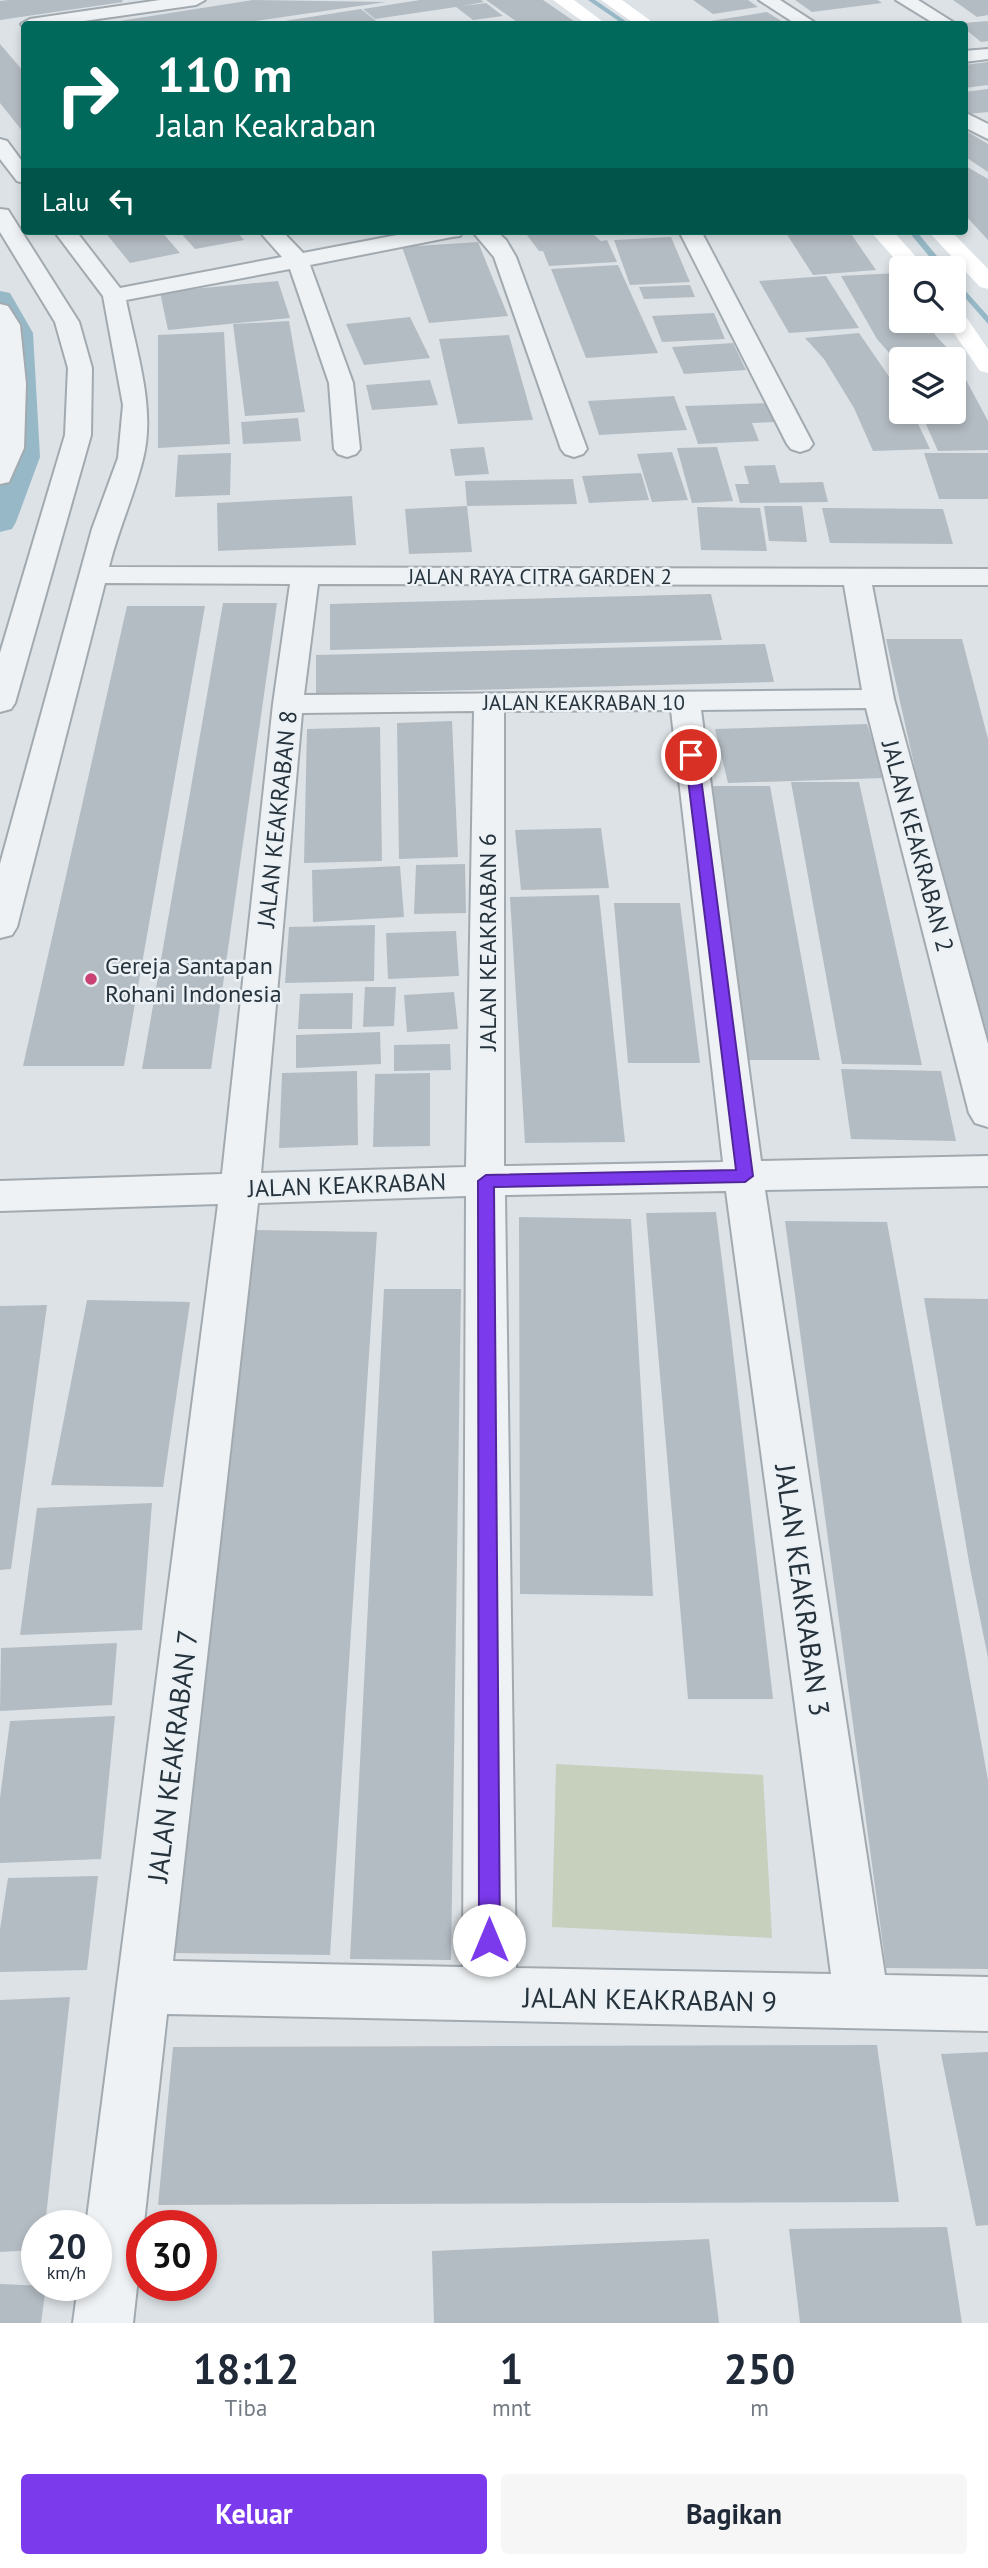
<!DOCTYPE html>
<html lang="id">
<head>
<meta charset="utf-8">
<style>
  :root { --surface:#fff; --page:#f6f6f7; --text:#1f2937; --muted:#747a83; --accent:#7c3aed }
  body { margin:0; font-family:"PT Sans",sans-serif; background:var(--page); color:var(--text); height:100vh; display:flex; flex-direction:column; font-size:26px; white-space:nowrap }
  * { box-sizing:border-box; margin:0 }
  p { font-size:23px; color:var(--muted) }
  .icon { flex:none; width:38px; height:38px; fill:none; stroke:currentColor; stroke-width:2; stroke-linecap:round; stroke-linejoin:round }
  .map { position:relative; height:2323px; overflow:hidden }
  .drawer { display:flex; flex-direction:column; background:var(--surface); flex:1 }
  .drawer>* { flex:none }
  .guide { position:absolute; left:21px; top:21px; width:947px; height:214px; border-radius:7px; box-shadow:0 4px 10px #0003; background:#00695c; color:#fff; overflow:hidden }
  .controls { position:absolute; left:889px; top:256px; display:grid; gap:14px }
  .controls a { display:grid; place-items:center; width:77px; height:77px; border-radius:7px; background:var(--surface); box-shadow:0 4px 10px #0003; font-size:35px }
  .speed { position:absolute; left:21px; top:2210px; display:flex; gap:14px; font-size:35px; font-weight:700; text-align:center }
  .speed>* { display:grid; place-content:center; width:91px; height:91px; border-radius:50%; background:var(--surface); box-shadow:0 4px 10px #0003; line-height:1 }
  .speed small { font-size:18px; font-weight:400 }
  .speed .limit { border:10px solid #d22; background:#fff; color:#111 }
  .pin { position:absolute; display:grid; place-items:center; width:60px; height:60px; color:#fff; margin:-30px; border:4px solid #fff; border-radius:50%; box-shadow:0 2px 7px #0007 }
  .me { position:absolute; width:77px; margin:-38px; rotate:0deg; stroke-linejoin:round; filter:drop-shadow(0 0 5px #0008) }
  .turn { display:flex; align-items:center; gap:24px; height:147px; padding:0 21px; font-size:32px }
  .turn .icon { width:91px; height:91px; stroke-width:2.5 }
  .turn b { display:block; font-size:49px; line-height:60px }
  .then { display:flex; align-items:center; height:66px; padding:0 21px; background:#0003; gap:14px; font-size:26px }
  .eta { display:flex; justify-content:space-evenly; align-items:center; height:119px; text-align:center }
  .eta b { font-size:42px; font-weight:800; line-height:49px }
  .cta { display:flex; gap:14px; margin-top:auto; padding:14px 21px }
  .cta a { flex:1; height:80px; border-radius:7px; background:var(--accent); color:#fff; font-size:28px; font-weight:800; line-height:80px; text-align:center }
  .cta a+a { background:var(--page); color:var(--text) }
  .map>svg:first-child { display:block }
  .green { fill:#c6d0bd }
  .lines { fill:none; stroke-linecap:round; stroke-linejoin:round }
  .stream { fill:#97b8c6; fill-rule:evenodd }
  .canal { fill:#97b8c6; fill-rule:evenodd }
  .building { fill:#b4bcc3 }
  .street-casing { stroke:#a2aab0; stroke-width:4 }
  .street { fill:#eff2f4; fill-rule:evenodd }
  .secondary { fill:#fff; fill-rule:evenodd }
  .route { fill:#7c3aed; stroke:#51269a; stroke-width:2 }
  .poi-dot { fill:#ca4274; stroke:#ebf1f4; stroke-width:2.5 }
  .labels { text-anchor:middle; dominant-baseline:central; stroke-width:5; stroke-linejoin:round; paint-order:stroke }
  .far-street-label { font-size:21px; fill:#26333c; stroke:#ebf1f4 }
  .street-label { font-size:24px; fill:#26333c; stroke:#ebf1f4 }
  .poi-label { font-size:24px; fill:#26333c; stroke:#ebf1f4; text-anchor:start }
  .near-street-label { font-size:28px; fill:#26333c; stroke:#ebf1f4 }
</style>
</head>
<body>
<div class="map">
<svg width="988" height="2323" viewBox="0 0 988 2323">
  <rect width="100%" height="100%" fill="#dce2e6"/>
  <path class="green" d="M 556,1764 L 763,1775 L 772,1938 L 552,1927 Z"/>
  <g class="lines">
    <path class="stream" d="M 588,0 L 595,0 L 630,24 L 623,24 Z
      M 908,231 L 916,231 L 947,268 L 939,268 Z
      M 954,278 L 988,316 L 988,324 L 954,285 Z"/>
    <path class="canal" d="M 0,291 L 10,293 L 33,333 L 40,457 L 16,522 L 12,529 L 0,532 L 0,479 L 8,457 L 5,333 L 0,325 Z"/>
  </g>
  <path class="building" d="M 8,0 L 122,0 L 123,2 L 0,20 L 0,1 Z
    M 253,0 L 386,2 L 235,24 L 100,24 Z
    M 420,0 L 481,0 L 484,2 L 463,6 L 486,3 L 503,16 L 473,20 L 456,7 L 375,19 L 363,9 Z
    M 486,0 L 543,0 L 578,24 L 520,24 Z
    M 693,0 L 748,0 L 758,7 L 713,14 Z
    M 795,0 L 878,0 L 882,3 L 812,12 Z
    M 953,0 L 988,0 L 988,15 L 977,17 Z
    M 361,9 L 380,24 L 281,24 L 278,22 Z
    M 767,12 L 786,24 L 698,24 L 698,23 Z
    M 988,21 L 988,41 L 981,42 L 964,28 L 964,23 Z
    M 0,44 L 24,72 L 24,133 L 0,103 Z
    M 988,62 L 988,85 L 964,88 L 964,65 Z
    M 988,89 L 988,112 L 968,114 L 964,112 L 964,92 Z
    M 968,132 L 988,144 L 988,172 L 964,156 L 964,133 Z
    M 964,165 L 988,179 L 988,240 L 964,214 Z
    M 104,231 L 161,231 L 180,253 L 130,263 Z
    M 179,231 L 236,231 L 244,240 L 195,249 Z
    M 524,231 L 589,231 L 601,241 L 607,240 L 617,262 L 549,266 L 543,251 L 539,251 Z
    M 812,231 L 849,231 L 876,270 L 813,275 L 786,233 Z
    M 671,237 L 690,282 L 630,285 L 614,240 Z
    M 478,242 L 508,316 L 429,323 L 402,247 Z
    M 618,265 L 658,353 L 586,358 L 551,269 Z
    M 897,273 L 901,280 L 901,320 L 926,320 L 936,336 L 951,352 L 988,421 L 988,450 L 938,451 L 920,411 L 954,411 L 954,359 L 901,359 L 901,373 L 891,355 L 877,339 L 841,276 Z
    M 826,276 L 859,328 L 789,333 L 759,281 Z
    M 278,281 L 290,318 L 168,330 L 160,292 Z
    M 690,285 L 695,297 L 644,299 L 639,287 Z
    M 714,313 L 725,339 L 662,342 L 652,316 Z
    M 410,317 L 430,358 L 364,365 L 346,324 Z
    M 289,321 L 305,412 L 245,416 L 233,324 Z
    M 224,332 L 230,444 L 158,448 L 158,335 Z
    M 859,333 L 901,394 L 901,411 L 912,411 L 930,449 L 873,451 L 854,408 L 824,359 L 805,338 Z
    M 509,335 L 533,420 L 458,424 L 439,339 Z
    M 733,343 L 746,370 L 684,374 L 672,347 Z
    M 430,380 L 438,405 L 372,410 L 366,385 Z
    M 674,396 L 687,430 L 599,435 L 588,401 Z
    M 768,403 L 776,422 L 752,423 L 759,441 L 698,444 L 685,406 Z
    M 298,418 L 301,441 L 243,444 L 241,422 Z
    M 484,447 L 489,474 L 455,476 L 450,449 Z
    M 717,447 L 733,501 L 692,503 L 677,448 Z
    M 672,452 L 688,500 L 652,502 L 637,454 Z
    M 231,453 L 230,495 L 175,497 L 178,455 Z
    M 924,453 L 988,453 L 988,499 L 939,499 Z
    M 775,465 L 780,483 L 823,482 L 828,502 L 740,503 L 735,484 L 749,484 L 744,466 Z
    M 641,473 L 649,500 L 589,503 L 582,476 Z
    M 573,479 L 577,504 L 467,506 L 465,481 Z
    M 352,496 L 356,545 L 218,551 L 217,503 Z
    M 467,506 L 472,552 L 409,554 L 405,509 Z
    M 764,506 L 802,506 L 807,542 L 769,541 Z
    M 697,507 L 760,508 L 767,551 L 701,550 Z
    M 822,508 L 943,509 L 953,544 L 830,543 Z
    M 711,594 L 722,640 L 330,650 L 330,604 Z
    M 223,603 L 277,603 L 211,1069 L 142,1069 Z
    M 127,606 L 205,606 L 124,1066 L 23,1066 Z
    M 886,639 L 962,639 L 988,739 L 988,1068 L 982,1068 Z
    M 765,644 L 774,682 L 316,694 L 316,655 Z
    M 452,721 L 458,857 L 399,859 L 397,723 Z
    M 867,724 L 885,778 L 728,783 L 715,729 Z
    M 380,727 L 382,861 L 304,863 L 307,729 Z
    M 791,782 L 859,782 L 922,1065 L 842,1064 Z
    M 700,786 L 770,786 L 820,1060 L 739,1060 Z
    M 601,828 L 609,888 L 521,890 L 515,830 Z
    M 465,864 L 466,913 L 414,914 L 416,865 Z
    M 400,866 L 404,917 L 313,922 L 312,870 Z
    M 599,895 L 625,1142 L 525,1143 L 510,897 Z
    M 614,903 L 680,903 L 700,1063 L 628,1063 Z
    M 375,925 L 374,981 L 285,983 L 289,927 Z
    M 456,931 L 459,976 L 388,979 L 386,933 Z
    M 365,987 L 396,987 L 394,1026 L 363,1027 Z
    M 454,992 L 458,1029 L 407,1032 L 404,995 Z
    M 353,993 L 352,1029 L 298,1029 L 300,994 Z
    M 380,1032 L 381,1064 L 296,1068 L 296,1035 Z
    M 450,1044 L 451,1070 L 394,1071 L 394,1045 Z
    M 841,1069 L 941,1071 L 956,1141 L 851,1139 Z
    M 357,1071 L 358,1145 L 279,1148 L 282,1073 Z
    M 430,1073 L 430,1146 L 373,1147 L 375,1074 Z
    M 716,1212 L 731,1334 L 773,1699 L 688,1699 L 646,1213 Z
    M 519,1217 L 631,1219 L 653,1596 L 520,1594 Z
    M 785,1221 L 887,1222 L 988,1780 L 988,1969 L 886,1968 Z
    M 255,1230 L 377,1232 L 330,1955 L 169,1953 Z
    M 384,1289 L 461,1289 L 451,1960 L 350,1959 Z
    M 924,1298 L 988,1299 L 988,1658 L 970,1568 Z
    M 87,1300 L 190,1302 L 163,1487 L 51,1485 Z
    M 47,1305 L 11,1569 L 0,1570 L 0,1306 Z
    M 152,1503 L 142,1630 L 20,1635 L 37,1508 Z
    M 117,1643 L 112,1705 L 0,1711 L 1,1648 Z
    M 115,1716 L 101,1859 L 0,1863 L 0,1798 L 10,1721 Z
    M 98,1876 L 87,1970 L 0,1972 L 0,1929 L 8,1878 Z
    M 70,1997 L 45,2226 L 37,2226 L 37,2250 L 0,2252 L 0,2000 Z
    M 877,2045 L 899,2202 L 158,2205 L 173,2047 Z
    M 988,2052 L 988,2225 L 976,2226 L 941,2054 Z
    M 947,2227 L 962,2323 L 800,2323 L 789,2229 Z
    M 709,2239 L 719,2323 L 434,2323 L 432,2251 Z
    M 0,2284 L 46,2286 L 41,2323 L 0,2323 Z"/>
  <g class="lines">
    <defs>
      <path id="street" d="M 160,0 L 205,0 L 196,5 L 63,24 L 24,24 L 24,28 L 21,24 L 30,19 Z
        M 759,0 L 780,0 L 817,24 L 796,24 Z
        M 896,0 L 918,0 L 956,24 L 935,24 Z
        M 988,49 L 988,59 L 964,62 L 964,51 Z
        M 964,112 L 988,124 L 988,139 L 964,127 Z
        M 0,139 L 7,141 L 24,164 L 24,183 L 17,181 L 0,159 Z
        M 0,209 L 8,210 L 79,322 L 92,368 L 91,435 L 15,703 L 11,709 L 0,712 L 0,653 L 65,435 L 68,368 L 55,322 L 0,232 Z
        M 54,231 L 76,231 L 120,288 L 282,257 L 259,231 L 282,231 L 303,253 L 418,231 L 463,231 L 460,236 L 452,237 L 310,265 L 353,383 L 360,449 L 356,454 L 347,457 L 338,454 L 334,449 L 329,383 L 290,269 L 126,300 C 136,351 156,408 143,459 C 134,496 118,530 109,567 L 988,569 L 988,585 L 872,585 L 894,699 L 988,1044 L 988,1127 L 975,1123 L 969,1113 L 866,708 L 701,710 L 761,1161 L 988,1156 L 988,1186 L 765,1190 L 885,1975 L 988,1977 L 988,2031 L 167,2014 L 133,2323 L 73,2323 L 78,2286 L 96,2286 L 96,2226 L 86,2226 L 218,1204 L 0,1211 L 0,1181 L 222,1174 L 273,704 L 290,584 L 105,583 L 17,927 L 12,935 L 0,938 L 0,864 L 92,529 L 118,458 L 123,405 L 103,296 ZM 318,584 L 844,585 L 862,690 L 304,695 ZM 671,710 L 723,1162 L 504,1166 L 504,711 ZM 474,711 L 466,1167 L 261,1173 L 302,713 ZM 726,1191 L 831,1974 L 516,1968 L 505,1195 ZM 466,1196 L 463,1967 L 173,1961 L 258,1203 Z
        M 472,231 L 496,231 L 506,240 L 516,257 L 587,449 L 583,454 L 574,457 L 565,454 L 561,449 L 494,257 Z
        M 679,231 L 701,231 L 813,444 L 809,449 L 800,452 L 791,449 L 787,444 Z
        M 0,304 L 8,306 L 20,325 L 26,384 L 24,448 L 9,482 L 0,484 Z"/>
    </defs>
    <use href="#street" class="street-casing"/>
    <use href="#street" class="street"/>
    <path class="secondary" d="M 553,0 L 574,0 L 606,24 L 586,24 Z
      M 601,0 L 622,0 L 655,24 L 635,24 Z
      M 870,231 L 893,231 L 926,268 L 903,268 Z
      M 928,231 L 951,231 L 988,269 L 988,289 L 980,287 Z
      M 954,309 L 962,311 L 988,349 L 988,373 L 980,371 L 945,320 L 954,320 Z"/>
  </g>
  <path class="route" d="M 691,751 L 698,755 L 753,1176 L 745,1182 L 494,1187 L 500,1940 L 497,1948 L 489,1951 L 482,1948 L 479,1940 L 478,1181 L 486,1175 L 736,1170 L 685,755 Z"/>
  <circle class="poi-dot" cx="91" cy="979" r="7"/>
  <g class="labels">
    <g class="far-street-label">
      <text x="540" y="576">JALAN RAYA CITRA GARDEN 2</text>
      <text x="584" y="702">JALAN KEAKRABAN 10</text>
    </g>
    <g class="street-label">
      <text transform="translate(277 819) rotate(-84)">JALAN KEAKRABAN 8</text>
      <text transform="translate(918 846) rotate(75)">JALAN KEAKRABAN 2</text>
      <text transform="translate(487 942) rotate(-90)">JALAN KEAKRABAN 6</text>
      <text transform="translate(347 1185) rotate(-2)">JALAN KEAKRABAN</text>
    </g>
    <g class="poi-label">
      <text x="105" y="965">Gereja Santapan<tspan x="105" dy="28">Rohani Indonesia</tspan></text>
    </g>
    <g class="near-street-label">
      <text transform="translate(803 1590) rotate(82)">JALAN KEAKRABAN 3</text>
      <text transform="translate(172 1756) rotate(-83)">JALAN KEAKRABAN 7</text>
      <text transform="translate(650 1999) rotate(1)">JALAN KEAKRABAN 9</text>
    </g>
  </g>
</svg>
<div class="controls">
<a><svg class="icon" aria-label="search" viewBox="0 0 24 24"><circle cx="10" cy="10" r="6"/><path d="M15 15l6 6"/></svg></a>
<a><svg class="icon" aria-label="layers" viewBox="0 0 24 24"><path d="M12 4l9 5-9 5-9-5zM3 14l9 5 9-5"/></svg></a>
</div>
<div class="speed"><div>20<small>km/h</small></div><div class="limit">30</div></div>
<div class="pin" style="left:691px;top:755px;background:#d93025"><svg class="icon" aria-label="arrive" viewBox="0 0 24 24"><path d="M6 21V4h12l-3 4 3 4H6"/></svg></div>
<svg class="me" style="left:489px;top:1940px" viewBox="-20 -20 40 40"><circle r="19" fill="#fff"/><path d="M0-13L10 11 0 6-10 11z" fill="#7c3aed"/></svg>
<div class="guide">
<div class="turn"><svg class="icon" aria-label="right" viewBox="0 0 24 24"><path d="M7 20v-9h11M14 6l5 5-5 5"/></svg><div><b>110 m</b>Jalan Keakraban</div></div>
<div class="then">Lalu<svg class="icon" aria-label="left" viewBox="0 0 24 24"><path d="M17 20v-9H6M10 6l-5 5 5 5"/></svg></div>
</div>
</div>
<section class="drawer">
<div class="eta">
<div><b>18:12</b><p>Tiba</p></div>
<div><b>1</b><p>mnt</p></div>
<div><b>250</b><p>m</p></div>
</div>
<div class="cta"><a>Keluar</a><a>Bagikan</a></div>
</section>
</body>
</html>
